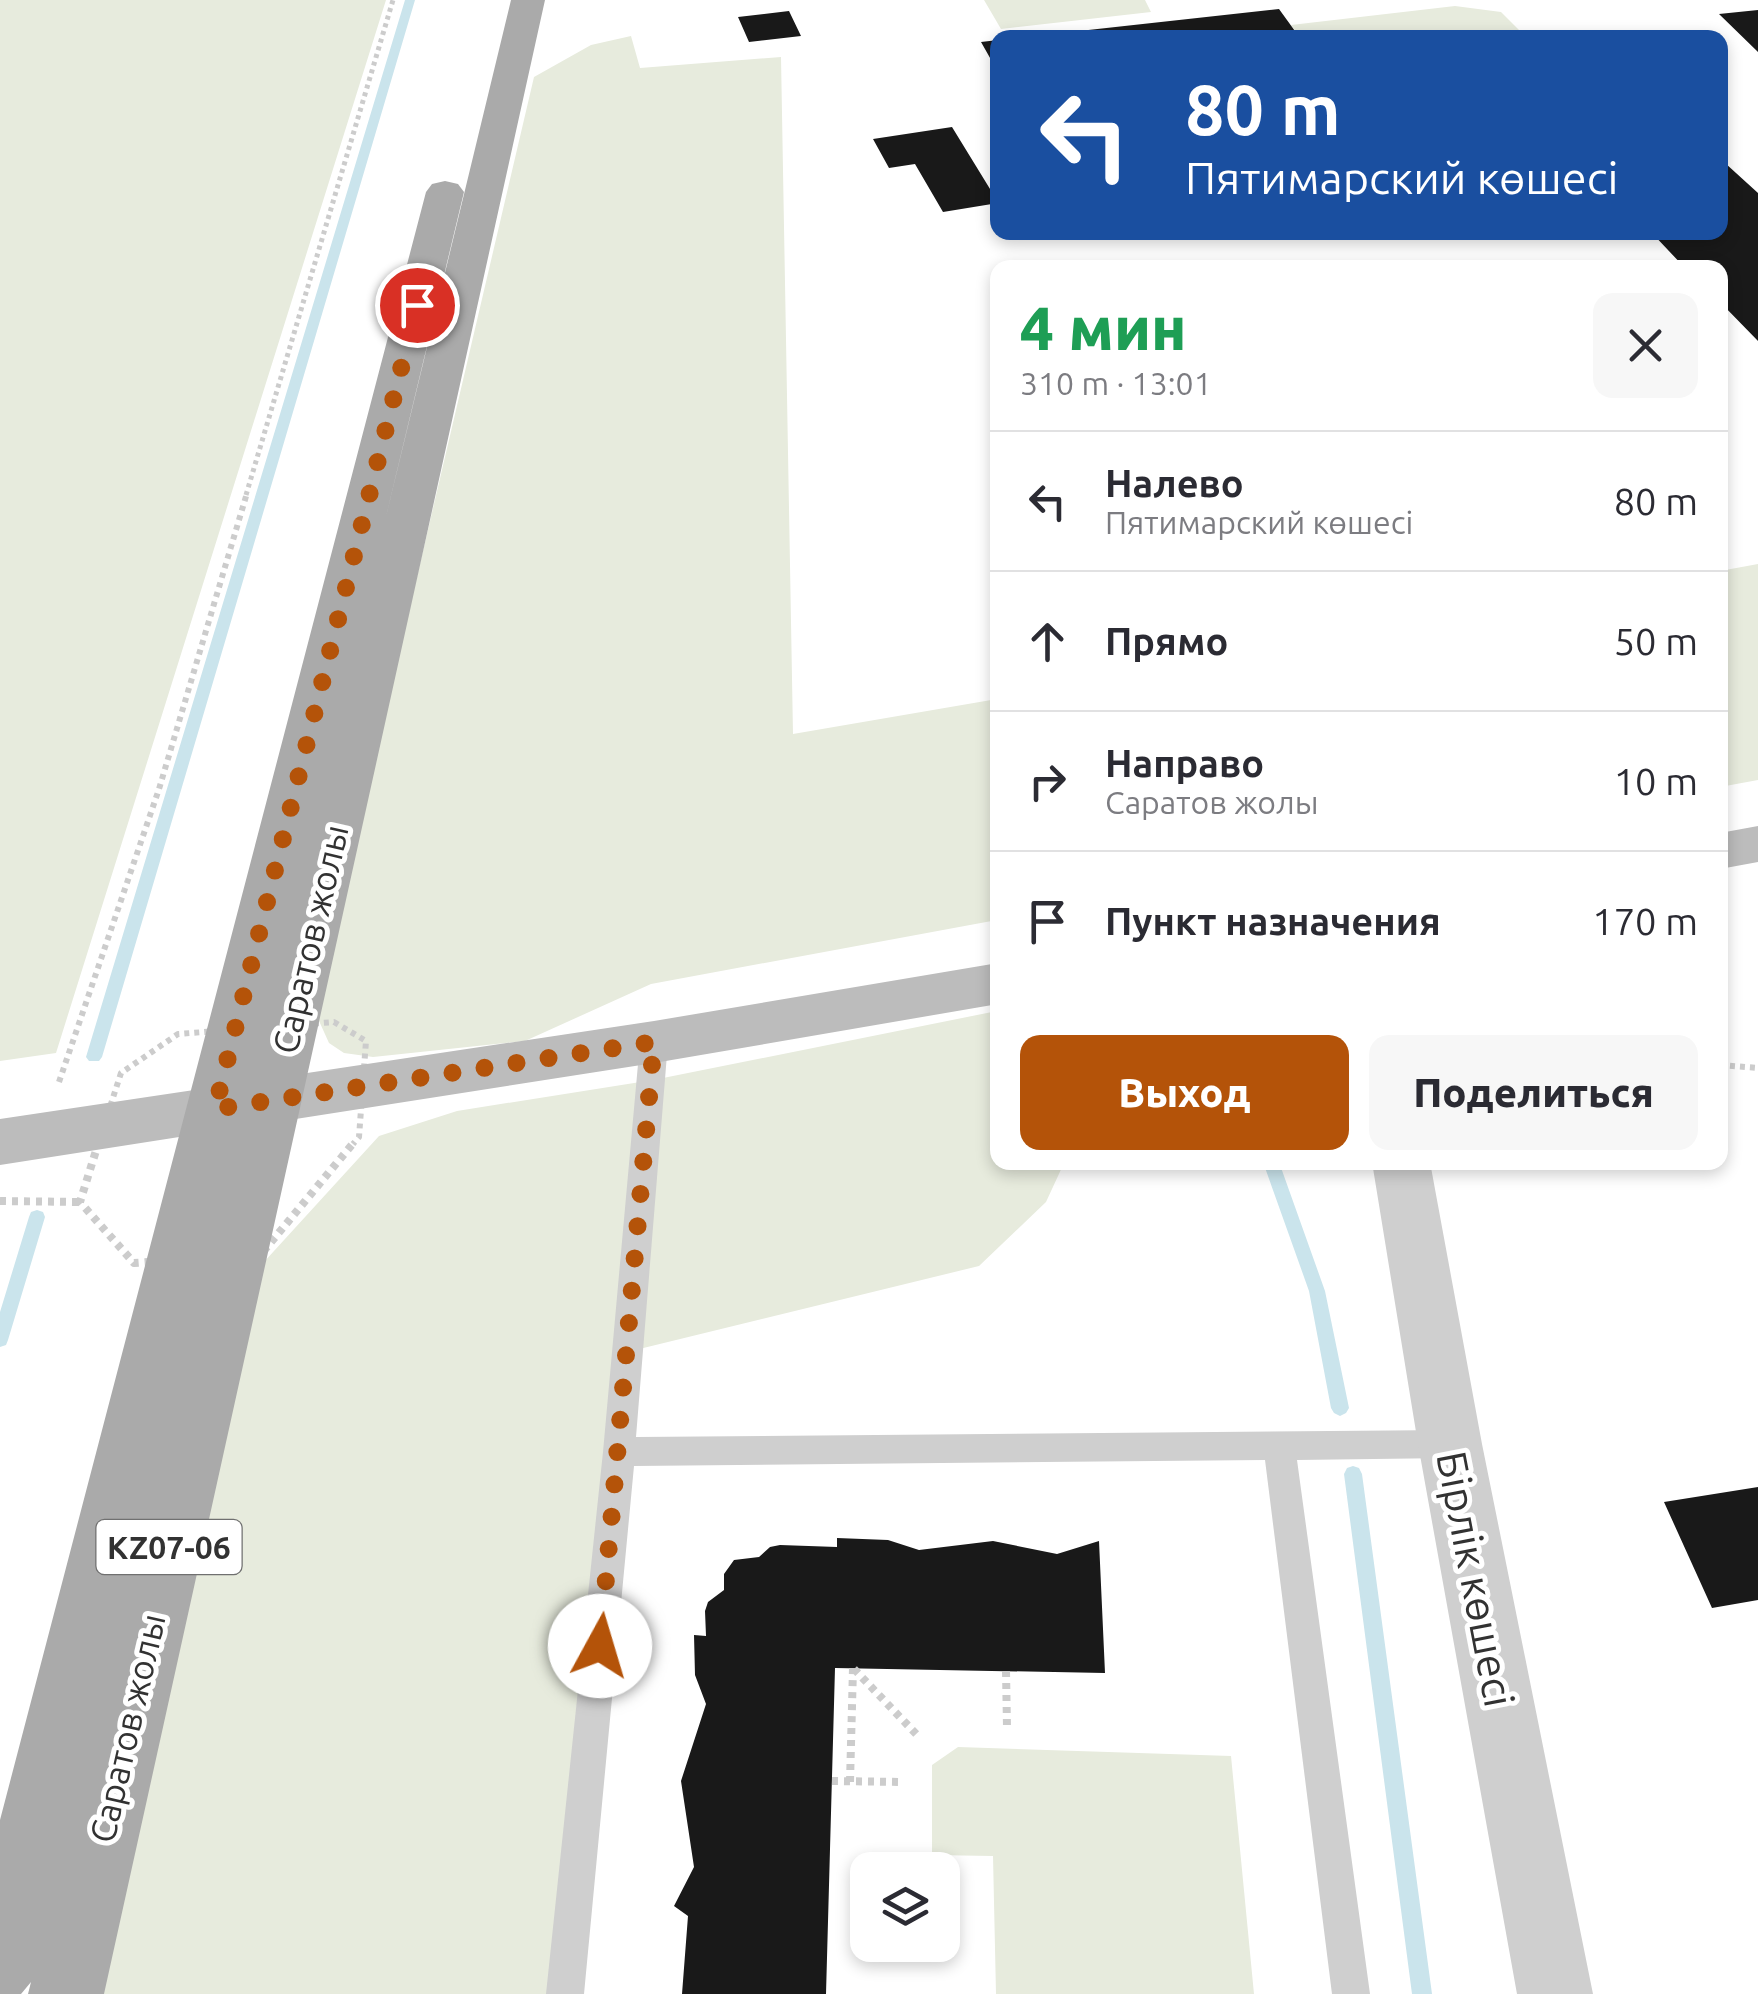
<!DOCTYPE html>
<html lang="ru">
<head>
<meta charset="utf-8">
<style>
  :root { --surface:#fff; --page:#f7f7f7; --text:#2b2b33; --muted:#7c7c81; --line:#e1e1e2; --accent:#b45309 }
  body { margin:0; font-family:Ubuntu,sans-serif; background:var(--page); color:var(--text); height:100vh; display:flex; flex-direction:column; font-size:38px; white-space:nowrap }
  * { box-sizing:border-box; margin:0 }
  p { font-size:32px; color:var(--muted) }
  .icon { flex:none; width:55px; height:55px; fill:none; stroke:currentColor; stroke-width:2; stroke-linecap:round; stroke-linejoin:round }
  .map { position:relative; flex:1; overflow:hidden }
  .side { position:absolute; left:990px; top:260px; width:738px; height:910px; display:flex; flex-direction:column; background:var(--surface); border-radius:20px; box-shadow:0 5px 15px #0003 }
  .side>* { flex:none }
  .banner { position:absolute; left:990px; top:30px; width:738px; height:210px; border-radius:20px; box-shadow:0 5px 15px #0003; background:#1a4fa0; color:#fff; overflow:hidden }
  .controls { position:absolute; left:850px; top:1852px; display:grid; gap:20px }
  .controls a { display:grid; place-items:center; width:110px; height:110px; border-radius:20px; background:var(--surface); box-shadow:0 5px 15px #0003; font-size:50px }
  .pin { position:absolute; display:grid; place-items:center; width:85px; height:85px; color:#fff; margin:-42px; border:5px solid #fff; border-radius:50%; box-shadow:0 2px 10px #0007 }
  .me { position:absolute; width:110px; margin:-55px; rotate:6deg; stroke-linejoin:round; filter:drop-shadow(0 0 8px #0008) }
  .turn { display:flex; align-items:center; gap:35px; height:210px; padding:0 30px; font-size:45px }
  .turn .icon { width:130px; height:130px; stroke-width:2.5 }
  .turn b { display:block; font-size:70px; line-height:85px }
  .round { display:grid; place-items:center; flex:none; width:105px; height:105px; border-radius:20px; background:var(--page) }
  .headline { display:flex; align-items:center; justify-content:space-between; height:170px; padding:0 30px }
  h1 { font-size:60px; font-weight:800; line-height:75px; color:#1e9e55 }
  .primary-button { display:flex; gap:20px; margin-top:auto; padding:20px 30px }
  .primary-button a { flex:1; height:115px; border-radius:20px; background:var(--accent); color:#fff; font-size:40px; font-weight:800; line-height:115px; text-align:center }
  .primary-button a+a { background:var(--page); color:var(--text) }
  ul { padding:0; list-style:none }
  li { display:flex; align-items:center; gap:30px; height:140px; padding:0 30px; border-top:2px solid var(--line) }
  li div { flex:1 }
  li b { display:block; font-size:38px }
  li em { font-style:normal }
  .map>svg:first-child { display:block }
  .green { fill:#e7ebdd }
  .lines { fill:none; stroke-linecap:round; stroke-linejoin:round }
  .stream { fill:#cae4ec; fill-rule:evenodd }
  .building { fill:#191919 }
  .path-far2 { stroke:#ccc; stroke-width:5; stroke-dasharray:4 4; stroke-linecap:butt }
  .path-far1 { stroke:#ccc; stroke-width:6; stroke-dasharray:5 5; stroke-linecap:butt }
  .path { stroke:#ccc; stroke-width:8; stroke-dasharray:6 6; stroke-linecap:butt }
  .service { fill:#cfcfcf; fill-rule:evenodd }
  .minor { fill:#cfcfcf; fill-rule:evenodd }
  .secondary { fill:#bcbcbc; fill-rule:evenodd }
  .primary { fill:#aaa; fill-rule:evenodd }
  .route { stroke:#b45309; stroke-width:18; stroke-dasharray:0 32.4 }
  .labels { text-anchor:middle; dominant-baseline:central; stroke-width:10; stroke-linejoin:round; paint-order:stroke }
  .shield { fill:#fff; stroke:#707070; stroke-width:2.5 }
  .shield-label { font-size:32px; font-weight:bold; fill:#323232 }
  .street-label { font-size:35px; fill:#323232; stroke:#fff }
  .near-street-label { font-size:42px; fill:#323232; stroke:#fff }
</style>
</head>
<body>
<div class="map">
<svg width="1758" height="1994" viewBox="0 0 1758 1994">
  <rect width="100%" height="100%" fill="#fff"/>
  <path class="green" d="M 0,0 L 386,0 L 56,1053 L 0,1061 Z
    M 984,0 L 1145,0 L 1151,12 L 1001,29 Z
    M 1455,6 L 1501,12 L 1526,37 L 1300,37 L 1291,25 Z
    M 631,36 L 640,68 L 781,57 L 793,734 L 997,699 L 997,920 L 651,984 L 525,1041 L 373,1057 L 344,1053 L 329,1043 L 315,1012 L 534,77 L 591,45 Z
    M 1758,564 L 1758,780 L 1720,787 L 1720,571 Z
    M 997,1011 L 998,1162 L 1064,1163 L 1046,1202 L 979,1266 L 627,1352 L 564,1994 L 103,1994 L 253,1274 L 379,1136 L 457,1111 L 653,1080 Z
    M 958,1747 L 1231,1756 L 1254,1994 L 996,1994 L 993,1856 L 932,1855 L 932,1765 Z"/>
  <g class="lines">
    <path class="stream" d="M 405,0 L 415,0 L 102,1057 L 99,1061 L 89,1061 L 86,1057 Z
      M 1263,1162 L 1279,1162 L 1325,1291 L 1349,1408 L 1346,1413 L 1340,1416 L 1334,1413 L 1331,1408 L 1309,1291 Z
      M 37,1210 L 43,1212 L 45,1217 L 8,1340 L 6,1345 L 0,1347 L 0,1312 L 29,1217 L 31,1212 Z
      M 1353,1466 L 1359,1468 L 1362,1474 L 1432,1994 L 1412,1994 L 1344,1474 L 1347,1468 Z"/>
  </g>
  <path class="building" d="M 1279,9 L 1300,38 L 1044,38 L 1043,35 Z
    M 1758,10 L 1758,52 L 1719,14 Z
    M 789,11 L 801,36 L 749,42 L 738,17 Z
    M 998,40 L 998,72 L 981,42 Z
    M 952,127 L 998,202 L 998,203 L 943,212 L 915,164 L 889,168 L 873,139 Z
    M 1720,163 L 1725,163 L 1758,193 L 1758,341 L 1720,302 L 1720,268 L 1685,268 L 1651,232 L 1720,232 Z
    M 1758,1487 L 1758,1600 L 1712,1608 L 1664,1502 Z
    M 837,1538 L 888,1540 L 919,1550 L 993,1541 L 1057,1554 L 1099,1541 L 1105,1673 L 835,1668 L 826,1994 L 682,1994 L 688,1916 L 674,1906 L 694,1867 L 681,1781 L 706,1704 L 695,1675 L 694,1635 L 706,1636 L 705,1611 L 708,1602 L 724,1590 L 724,1574 L 734,1560 L 759,1557 L 770,1547 L 780,1545 L 837,1547 Z"/>
  <g class="lines">
    <path class="path-far2" d="M 246,495 L 393,0"/>
    <path class="path-far1" d="M 1720,1065 L 1758,1068
      M 59,1082 L 159,789 L 247,493
      M 98,1144 L 121,1073 L 178,1034 L 334,1022 L 366,1041 L 359,1137 L 353,1144"/>
    <path class="path" d="M 99,1141 L 80,1202 L 134,1263 L 262,1253 L 355,1141
      M 0,1201 L 80,1202
      M 854,1669 L 919,1737
      M 1006,1671 L 1007,1727
      M 832,1781 L 901,1782
      M 850,1782 L 853,1668"/>
    <path class="service" d="M 654,1031 L 664,1034 L 668,1042 L 636,1437 L 1450,1430 L 1461,1434 L 1466,1444 L 1461,1454 L 1450,1458 L 1297,1460 L 1370,1994 L 1332,1994 L 1265,1460 L 634,1466 L 584,1994 L 546,1994 L 603,1452 L 640,1042 L 644,1034 Z"/>
    <path class="minor" d="M 1372,1162 L 1430,1162 L 1482,1444 L 1593,1994 L 1517,1994 L 1418,1444 Z"/>
    <path class="secondary" d="M 1758,826 L 1758,862 L 1720,869 L 1720,833 Z
      M 998,963 L 998,1004 L 654,1063 L 0,1165 L 0,1119 L 654,1021 Z"/>
    <path class="primary" d="M 511,0 L 545,0 L 104,1994 L 28,1994 L 31,1982 L 21,1994 L 0,1994 L 0,1820 L 426,192 L 432,184 L 445,181 L 458,184 L 464,192 L 383,529 Z"/>
  </g>
  <g class="lines">
    <path class="route" d="M 417,305 L 215,1109 L 654,1042 L 600,1646"/>
  </g>
  <g class="labels">
    <rect class="shield" x="96.5" y="1520" width="145" height="54" rx="8"/>
    <g class="shield-label">
      <text x="169" y="1547">KZ07-06</text>
    </g>
    <g class="street-label">
      <text transform="translate(310 939) rotate(-77)">Саратов жолы</text>
      <text transform="translate(127 1728) rotate(-77)">Саратов жолы</text>
    </g>
    <g class="near-street-label">
      <text transform="translate(1476 1579) rotate(79)">Бірлік көшесі</text>
    </g>
  </g>
</svg>
<div class="controls">
<a><svg class="icon" aria-label="layers" viewBox="0 0 24 24"><path d="M12 4l9 5-9 5-9-5zM3 14l9 5 9-5"/></svg></a>
</div>
<div class="pin" style="left:417px;top:305px;background:#d93025"><svg class="icon" aria-label="arrive" viewBox="0 0 24 24"><path d="M6 21V4h12l-3 4 3 4H6"/></svg></div>
<svg class="me" style="left:600px;top:1646px" viewBox="-20 -20 40 40"><circle r="19" fill="#fff"/><path d="M0-13L10 11 0 6-10 11z" fill="#b45309"/></svg>
<div class="banner">
<div class="turn"><svg class="icon" aria-label="left" viewBox="0 0 24 24"><path d="M17 20v-9H6M10 6l-5 5 5 5"/></svg><div><b>80 m</b>Пятимарский көшесі</div></div>
</div>
<section class="side">
<div class="headline"><div><h1>4 мин</h1><p>310 m · 13:01</p></div><a class="round"><svg class="icon" aria-label="close" viewBox="0 0 24 24"><path d="M6 6l12 12M18 6L6 18"/></svg></a></div>
<ul>
<li><svg class="icon" aria-label="left" viewBox="0 0 24 24"><path d="M17 20v-9H6M10 6l-5 5 5 5"/></svg><div><b>Налево</b><p>Пятимарский көшесі</p></div><em>80 m</em></li>
<li><svg class="icon" aria-label="ahead" viewBox="0 0 24 24"><path d="M12 20V5M6 11l6-6 6 6"/></svg><div><b>Прямо</b></div><em>50 m</em></li>
<li><svg class="icon" aria-label="right" viewBox="0 0 24 24"><path d="M7 20v-9h11M14 6l5 5-5 5"/></svg><div><b>Направо</b><p>Саратов жолы</p></div><em>10 m</em></li>
<li><svg class="icon" aria-label="arrive" viewBox="0 0 24 24"><path d="M6 21V4h12l-3 4 3 4H6"/></svg><div><b>Пункт назначения</b></div><em>170 m</em></li>
</ul>
<div class="primary-button"><a>Выход</a><a>Поделиться</a></div>
</section>
</div>
</body>
</html>
